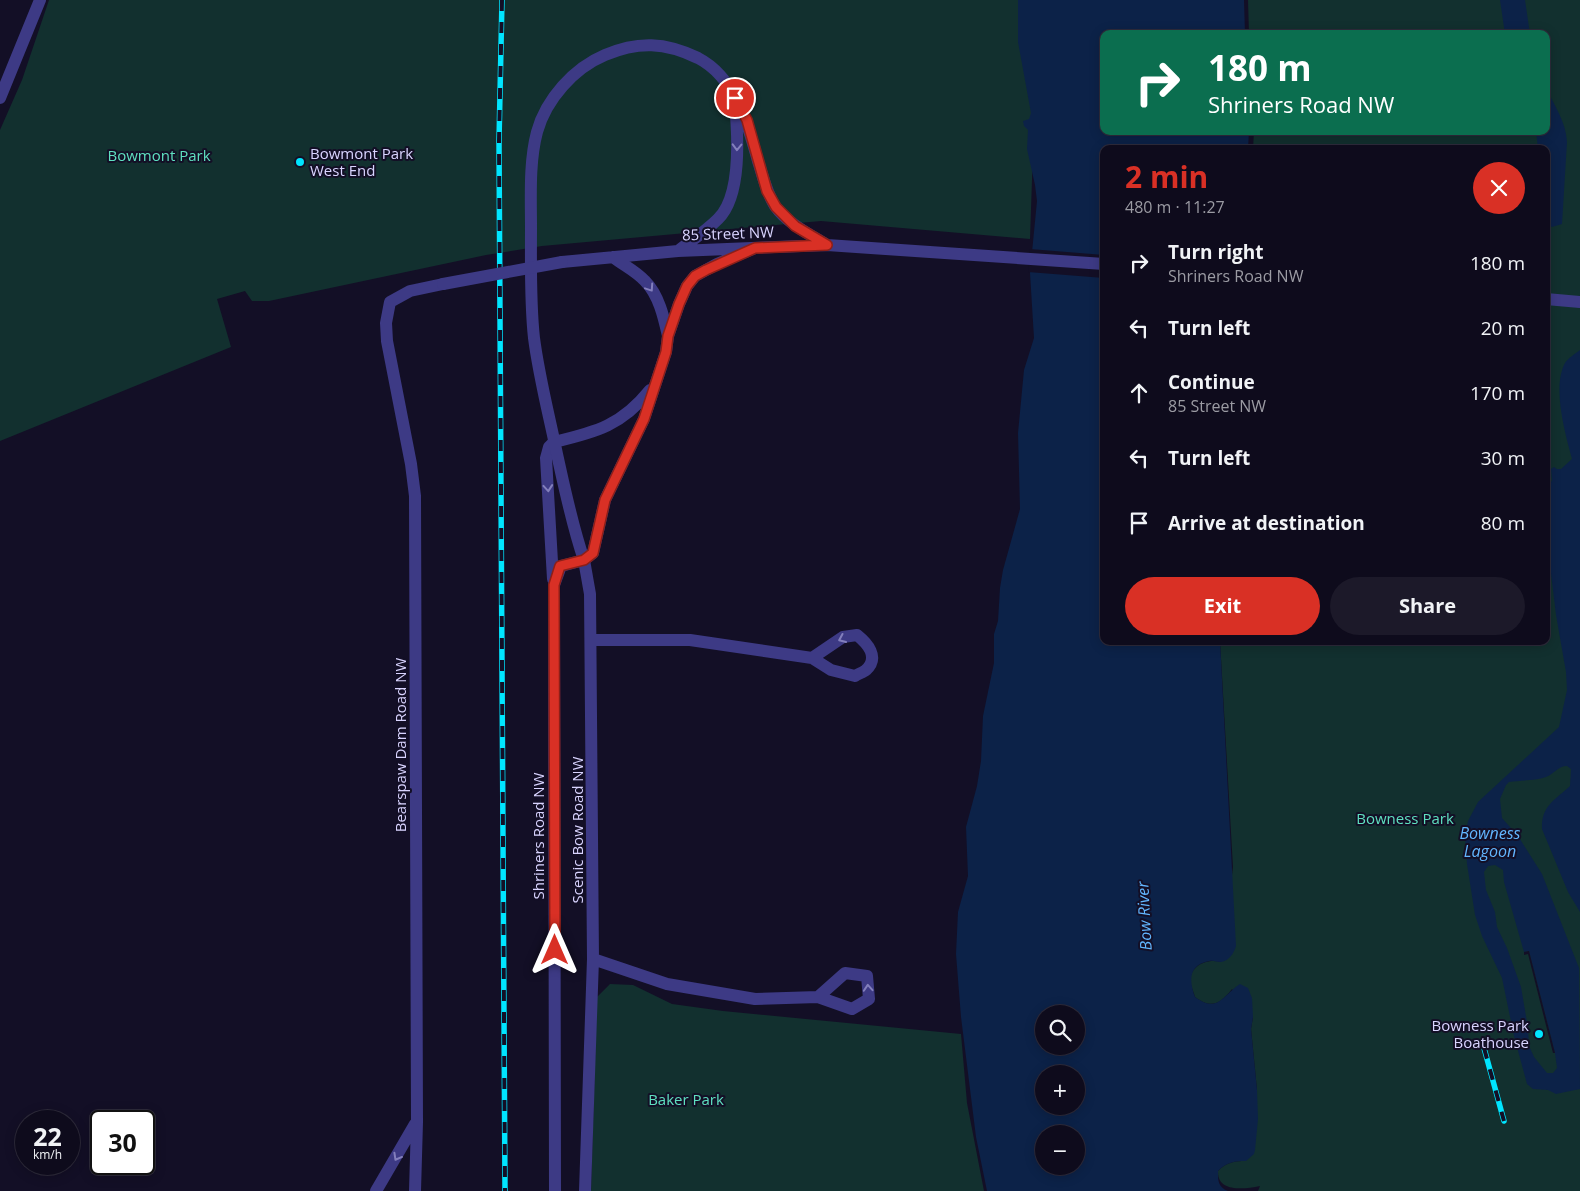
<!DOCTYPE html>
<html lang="en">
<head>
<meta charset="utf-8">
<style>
  :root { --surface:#0e0b1c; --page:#1c1929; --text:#f1f3f6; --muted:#9b9ba3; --line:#2e2b3b; --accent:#d93025 }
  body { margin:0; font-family:"Open Sans",sans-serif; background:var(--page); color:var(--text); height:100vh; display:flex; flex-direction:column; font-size:19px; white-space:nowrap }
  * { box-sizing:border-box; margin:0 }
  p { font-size:16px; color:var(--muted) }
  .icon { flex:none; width:28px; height:28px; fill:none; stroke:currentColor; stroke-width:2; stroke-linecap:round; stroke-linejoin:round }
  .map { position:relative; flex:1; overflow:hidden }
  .panel { position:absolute; left:1100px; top:145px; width:450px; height:500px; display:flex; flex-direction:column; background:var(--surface); border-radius:10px; box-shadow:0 2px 12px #0003,0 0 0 1px var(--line) }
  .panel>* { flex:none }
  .hud { position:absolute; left:1100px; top:30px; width:450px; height:105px; border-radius:10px; box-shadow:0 2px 12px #0003,0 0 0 1px var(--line); background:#0b6e4f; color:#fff; overflow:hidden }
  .fabs { position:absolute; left:1035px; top:1005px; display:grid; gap:10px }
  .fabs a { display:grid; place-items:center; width:50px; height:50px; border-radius:50%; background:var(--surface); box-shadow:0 2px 12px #0003,0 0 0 1px var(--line); font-size:25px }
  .speed { position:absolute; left:15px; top:1110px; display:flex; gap:10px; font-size:25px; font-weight:700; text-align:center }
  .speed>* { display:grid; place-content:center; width:65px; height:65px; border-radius:50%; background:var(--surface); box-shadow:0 2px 12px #0003,0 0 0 1px var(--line); line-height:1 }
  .speed small { font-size:12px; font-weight:400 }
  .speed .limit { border:2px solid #111; border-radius:8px; background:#fff; color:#111 }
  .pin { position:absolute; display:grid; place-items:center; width:42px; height:42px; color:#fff; margin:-21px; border:2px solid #fff; border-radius:50%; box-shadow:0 1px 5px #0007 }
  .me { position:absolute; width:55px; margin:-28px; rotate:0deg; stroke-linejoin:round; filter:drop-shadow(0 0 4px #0008) }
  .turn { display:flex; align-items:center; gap:18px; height:105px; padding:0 25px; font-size:22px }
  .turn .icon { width:65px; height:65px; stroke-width:2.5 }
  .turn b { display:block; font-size:35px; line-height:42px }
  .round { display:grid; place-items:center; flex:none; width:52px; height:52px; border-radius:26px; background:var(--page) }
  .head { display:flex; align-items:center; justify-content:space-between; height:85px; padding:0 25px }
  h1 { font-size:30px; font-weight:700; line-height:38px; color:var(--accent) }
  .cta { display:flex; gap:10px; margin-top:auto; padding:10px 25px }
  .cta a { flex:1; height:58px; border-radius:30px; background:var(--accent); color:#fff; font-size:20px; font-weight:700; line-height:58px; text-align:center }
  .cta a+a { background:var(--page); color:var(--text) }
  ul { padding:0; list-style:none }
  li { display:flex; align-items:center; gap:15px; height:65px; padding:0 25px }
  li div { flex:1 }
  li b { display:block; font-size:19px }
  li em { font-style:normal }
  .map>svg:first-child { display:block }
  .green { fill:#12302f }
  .water { fill:#0c2248; fill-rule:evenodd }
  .pier { fill:#130f26 }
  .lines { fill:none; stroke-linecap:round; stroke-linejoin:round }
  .minor { stroke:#3d3a85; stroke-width:12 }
  .tertiary { stroke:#3d3a85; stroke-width:12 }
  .rail-casing { stroke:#00e5ff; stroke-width:5.5 }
  .rail { stroke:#130f26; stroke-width:4; stroke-dasharray:11; stroke-linecap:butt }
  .tertiary-bridge { stroke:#3d3a85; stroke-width:12 }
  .oneway { stroke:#837fbc }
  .route-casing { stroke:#8d1f18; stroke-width:12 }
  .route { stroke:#d93025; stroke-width:9 }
  .poi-dot { fill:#00e5ff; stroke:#130f26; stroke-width:2 }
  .labels { text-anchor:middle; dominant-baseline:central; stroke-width:4; stroke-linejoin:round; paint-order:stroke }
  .poi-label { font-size:15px; fill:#d9d4ff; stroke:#130f26; text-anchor:start }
  .park-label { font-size:15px; fill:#5fe0c0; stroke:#130f26 }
  .street-label { font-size:15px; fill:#d9d4ff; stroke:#130f26 }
  .water-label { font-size:16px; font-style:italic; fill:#62b6ff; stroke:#130f26 }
</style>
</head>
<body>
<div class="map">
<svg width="1580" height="1191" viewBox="0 0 1580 1191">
  <rect width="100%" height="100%" fill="#130f26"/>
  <path class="green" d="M 49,0 L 1038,0 L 1030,239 L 821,221 L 542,246 L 486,255 L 269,301 L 252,301 L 245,291 L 217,299 L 231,347 L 0,441 L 0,130 L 22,80 Z
    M 1248,0 L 1580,0 L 1580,1191 L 1258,1191 L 1260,1186 C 1241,1190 1217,1191 1218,1171 C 1226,1162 1235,1161 1246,1161 L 1257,1090 L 1251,1029 L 1253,1017 L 1232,989 C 1221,1003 1212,1010 1195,997 C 1194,993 1192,989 1191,985 C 1187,967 1206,958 1221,962 L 1233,867 L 1220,641 L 1546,641 L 1546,149 L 1253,149 L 1254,131 L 1546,131 L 1546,34 L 1249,34 Z
    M 610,984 L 633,985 L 672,1004 L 723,1011 L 961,1034 L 967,1103 L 984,1191 L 591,1191 L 597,997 Z"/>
  <path class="water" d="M 1018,0 L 1244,0 L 1245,34 L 1104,34 L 1104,131 L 1249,131 L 1248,149 L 1104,149 L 1104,641 L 1220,641 L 1236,946 C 1234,953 1229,961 1221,962 C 1216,962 1214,960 1209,961 C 1188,965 1189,981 1195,997 C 1218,1014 1223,995 1240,984 L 1248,988 L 1252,998 L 1253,1017 L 1251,1029 L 1257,1090 L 1258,1119 L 1255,1150 L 1254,1154 L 1246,1161 C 1235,1161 1226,1162 1218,1171 C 1218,1181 1218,1187 1228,1191 L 987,1191 L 976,1137 L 961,1017 L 956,954 L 958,912 L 968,876 L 966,827 L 977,786 L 981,761 L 983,716 L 994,663 L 994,634 L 998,621 L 1000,588 L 1003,570 L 1020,509 L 1018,433 L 1024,370 L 1034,338 L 1030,273 L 1037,201 L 1035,185 L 1027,149 L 1028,130 L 1024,126 L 1023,121 L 1029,119 L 1031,113 L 1018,42 ZM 1044,1014 L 1076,1014 L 1076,1046 L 1044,1046 ZM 1044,1074 L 1076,1074 L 1076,1106 L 1044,1106 ZM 1044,1134 L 1076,1134 L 1076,1166 L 1044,1166 Z
    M 1500,0 L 1525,0 L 1530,34 L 1505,34 Z
    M 1546,87 C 1554,106 1566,121 1567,142 L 1562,224 L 1552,227 L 1547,222 L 1550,209 L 1546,149 L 1538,149 L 1536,131 L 1546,131 Z
    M 1580,350 L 1580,912 L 1568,892 L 1542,829 C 1541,806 1555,800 1570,786 L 1571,769 L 1567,766 C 1558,766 1554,774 1546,777 C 1535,781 1521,780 1509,782 L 1506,785 L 1500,799 L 1502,818 L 1518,836 L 1542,874 L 1579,968 L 1580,1089 L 1556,1094 L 1548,1090 L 1533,1089 L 1527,1084 L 1514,1036 L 1502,978 L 1482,936 L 1475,915 L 1467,864 L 1465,837 L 1468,821 L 1478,802 L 1559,727 L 1567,690 L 1566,672 L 1556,615 L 1550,565 L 1546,549 L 1546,494 L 1552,480 L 1551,469 L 1554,467 L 1557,469 L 1561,469 L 1572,459 C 1565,433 1552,387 1565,363 C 1568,358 1575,354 1580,350 ZM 1495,865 L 1503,870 L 1504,882 L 1524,952 L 1529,951 L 1555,1053 L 1557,1068 L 1553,1073 L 1547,1073 L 1534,1057 L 1529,1046 L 1528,1028 L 1521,987 L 1507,948 L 1497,927 L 1495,912 L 1486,890 L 1484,872 L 1488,866 Z"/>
  <path class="pier" d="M 1030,249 L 1104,255 L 1104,278 L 1028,272 Z
    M 1529,951 L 1555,1053 L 1553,1053 L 1528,954 L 1524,955 L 1524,952 Z"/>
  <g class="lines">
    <path class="minor" d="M 0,98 L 40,0
      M 553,579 L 546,458 L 549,447 L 554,442
      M 591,640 L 690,640 L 812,658 L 831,670 L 855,676 C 858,674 864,672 866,670 C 880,657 867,643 857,635 L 843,637 L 812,658
      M 593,959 L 667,984 L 755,999 L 818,997 L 852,1009 L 869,999 L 867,976 L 845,973 L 818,997
      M 555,1191 L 554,585 L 561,566 L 584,560 L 590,594 L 593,959 L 585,1191"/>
    <path class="tertiary" d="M 755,248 L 717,264 L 695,276 L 687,286 L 679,304 L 668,336 L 666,352 L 644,419 L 605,500 L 593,553 L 584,560 C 572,525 565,490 557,454 C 549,415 539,377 534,338 C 530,301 531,265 531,228 C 531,197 529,162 537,132 C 546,99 574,68 605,55 C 638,41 665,42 698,58 C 735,77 748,124 758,161 C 763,176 766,192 775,206 C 787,223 809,234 827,245
      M 678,251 C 691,241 706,231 718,219 C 742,196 738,135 735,103
      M 613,257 C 623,265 636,271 645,281 C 659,295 664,318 668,336
      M 562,262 L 678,251 L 827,245 L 1104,264
      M 1546,299 L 1580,302
      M 554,442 C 597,432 622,425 650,390
      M 376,1191 L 415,1124
      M 415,1191 L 417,1122 L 415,496 L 411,464 L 387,341 L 386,323 L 390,302 L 410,291 L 443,284"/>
    <defs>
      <path id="rail" d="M 502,0 L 499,141 L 505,1191
        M 1484,1048 L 1504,1121"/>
    </defs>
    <use href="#rail" class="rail-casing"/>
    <use href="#rail" class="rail"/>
    <path class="tertiary-bridge" d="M 443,284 L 562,262"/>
  </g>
  <defs><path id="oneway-chevron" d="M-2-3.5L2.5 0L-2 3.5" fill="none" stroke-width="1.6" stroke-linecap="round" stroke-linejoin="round" transform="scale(1.25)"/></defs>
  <g class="oneway">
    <use href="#oneway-chevron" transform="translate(737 147) rotate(91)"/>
    <use href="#oneway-chevron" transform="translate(650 288) rotate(56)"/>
    <use href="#oneway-chevron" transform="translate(548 488) rotate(85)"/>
    <use href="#oneway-chevron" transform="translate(842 639) rotate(156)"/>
    <use href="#oneway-chevron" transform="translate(868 988) rotate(-94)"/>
    <use href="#oneway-chevron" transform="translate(397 1157) rotate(119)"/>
  </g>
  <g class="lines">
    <defs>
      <path id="route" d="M 555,950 L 554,585 L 560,566 L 584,560 L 593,553 L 605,500 L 644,419 L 666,352 L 668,336 L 679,304 L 687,286 L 695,276 L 706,270 L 755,248 L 827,245 L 795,226 L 776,207 L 767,191 L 747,120 L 735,98"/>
    </defs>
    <use href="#route" class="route-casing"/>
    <use href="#route" class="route"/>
  </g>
  <g class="poi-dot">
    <circle cx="300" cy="162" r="5"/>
    <circle cx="1539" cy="1034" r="5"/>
  </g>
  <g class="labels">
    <g class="poi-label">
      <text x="310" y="153">Bowmont Park<tspan x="310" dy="17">West End</tspan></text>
      <text x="1529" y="1025" text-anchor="end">Bowness Park<tspan x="1529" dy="17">Boathouse</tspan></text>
    </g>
    <g class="park-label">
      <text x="159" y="155">Bowmont Park</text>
      <text x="1405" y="818">Bowness Park</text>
      <text x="686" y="1099">Baker Park</text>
    </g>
    <g class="street-label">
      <text transform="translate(728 233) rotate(-2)">85 Street NW</text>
      <text transform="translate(400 745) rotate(-90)">Bearspaw Dam Road NW</text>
      <text transform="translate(577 830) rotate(-90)">Scenic Bow Road NW</text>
      <text transform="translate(538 836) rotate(-90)">Shriners Road NW</text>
    </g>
    <g class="water-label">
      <text x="1490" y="833">Bowness<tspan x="1490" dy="18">Lagoon</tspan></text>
      <text transform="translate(1144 916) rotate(-93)">Bow River</text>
    </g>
  </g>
</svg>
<div class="fabs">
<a><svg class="icon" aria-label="search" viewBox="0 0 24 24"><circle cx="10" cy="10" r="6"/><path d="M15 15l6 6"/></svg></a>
<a>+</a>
<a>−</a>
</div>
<div class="speed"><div>22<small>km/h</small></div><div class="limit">30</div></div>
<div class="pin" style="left:735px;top:98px;background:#d93025"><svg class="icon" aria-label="arrive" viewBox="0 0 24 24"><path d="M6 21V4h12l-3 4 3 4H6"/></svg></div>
<svg class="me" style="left:555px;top:950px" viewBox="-20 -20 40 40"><path d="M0-17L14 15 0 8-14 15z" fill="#d93025" stroke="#fff" stroke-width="4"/></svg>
<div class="hud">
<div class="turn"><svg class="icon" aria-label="right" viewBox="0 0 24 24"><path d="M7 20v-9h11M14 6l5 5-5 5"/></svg><div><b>180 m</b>Shriners Road NW</div></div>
</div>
<section class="panel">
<div class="head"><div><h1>2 min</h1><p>480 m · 11:27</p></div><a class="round" style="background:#d93025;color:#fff"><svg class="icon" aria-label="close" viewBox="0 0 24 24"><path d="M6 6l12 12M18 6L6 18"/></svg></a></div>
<ul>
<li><svg class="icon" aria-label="right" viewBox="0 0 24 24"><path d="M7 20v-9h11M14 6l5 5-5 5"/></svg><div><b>Turn right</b><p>Shriners Road NW</p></div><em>180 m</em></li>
<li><svg class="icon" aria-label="left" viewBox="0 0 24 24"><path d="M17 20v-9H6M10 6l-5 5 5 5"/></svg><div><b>Turn left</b></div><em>20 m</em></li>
<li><svg class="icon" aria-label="ahead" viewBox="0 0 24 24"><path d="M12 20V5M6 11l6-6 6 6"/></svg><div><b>Continue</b><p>85 Street NW</p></div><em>170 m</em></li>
<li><svg class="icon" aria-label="left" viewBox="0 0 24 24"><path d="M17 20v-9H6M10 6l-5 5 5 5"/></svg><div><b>Turn left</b></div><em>30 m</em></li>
<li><svg class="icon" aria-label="arrive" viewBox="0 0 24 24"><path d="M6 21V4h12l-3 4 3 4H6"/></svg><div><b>Arrive at destination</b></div><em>80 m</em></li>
</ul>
<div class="cta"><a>Exit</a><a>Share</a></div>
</section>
</div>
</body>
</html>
